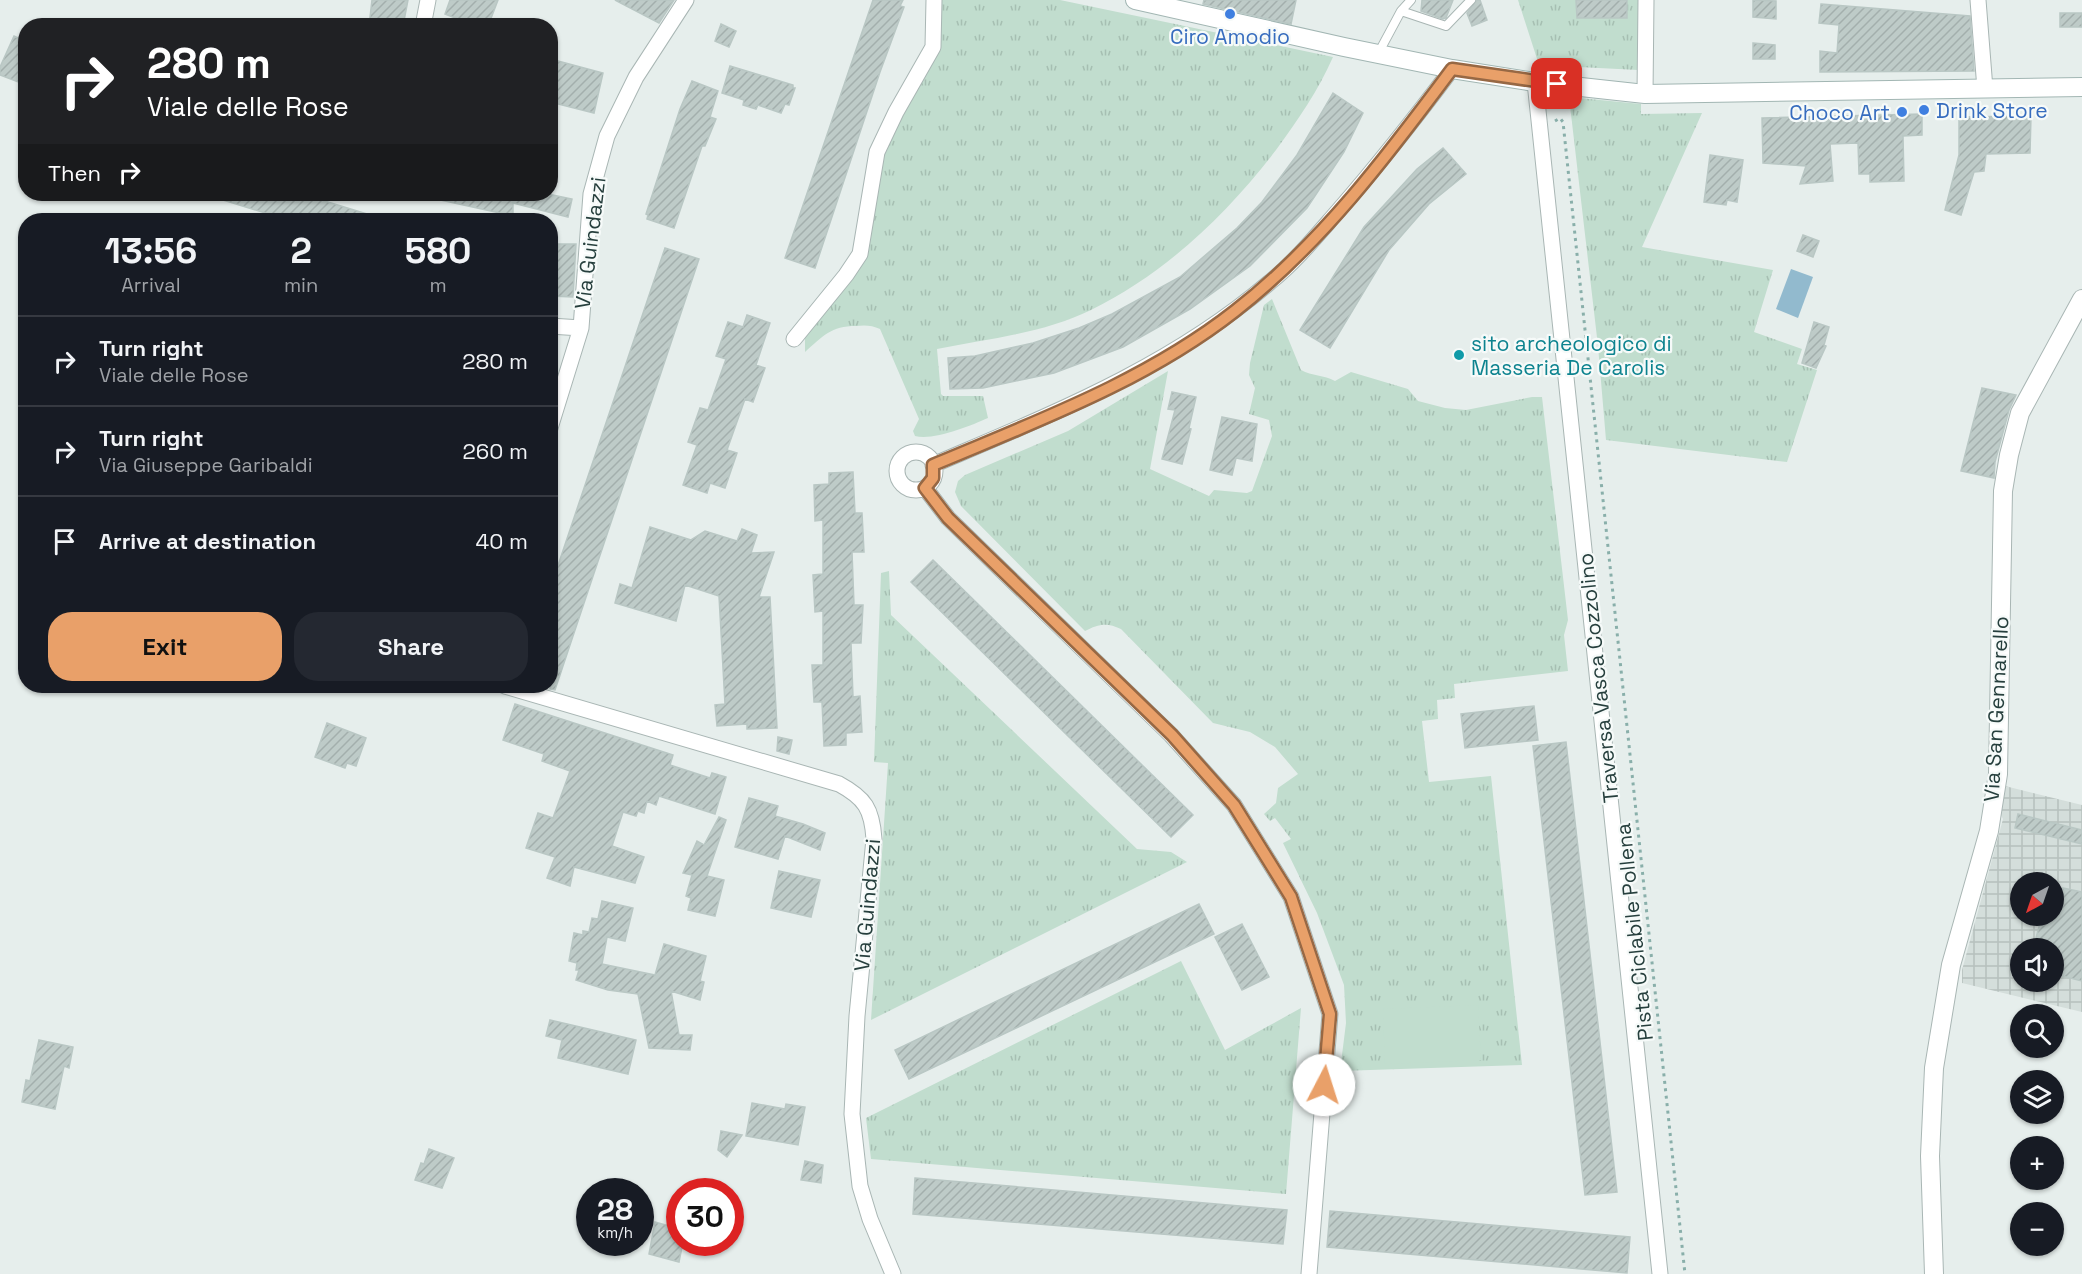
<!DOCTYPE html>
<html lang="en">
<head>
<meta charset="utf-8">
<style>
  :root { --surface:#171b24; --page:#242831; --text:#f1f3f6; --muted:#9ea1a6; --line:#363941; --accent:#e9a069 }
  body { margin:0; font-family:"Space Grotesk",sans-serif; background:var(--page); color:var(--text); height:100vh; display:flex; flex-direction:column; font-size:22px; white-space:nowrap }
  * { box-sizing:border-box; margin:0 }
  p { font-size:20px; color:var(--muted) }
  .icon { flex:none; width:33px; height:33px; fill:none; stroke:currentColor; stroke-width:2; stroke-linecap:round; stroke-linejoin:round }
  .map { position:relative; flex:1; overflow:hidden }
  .drawer { position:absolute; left:18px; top:213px; width:540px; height:480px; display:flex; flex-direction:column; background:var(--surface); border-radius:24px; box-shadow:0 2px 4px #0004 }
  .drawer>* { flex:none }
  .banner { position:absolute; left:18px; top:18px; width:540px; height:183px; border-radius:24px; box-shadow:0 2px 4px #0004; background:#202124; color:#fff; overflow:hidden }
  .needle { width:39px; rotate:220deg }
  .buttons { position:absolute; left:2010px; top:872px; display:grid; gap:12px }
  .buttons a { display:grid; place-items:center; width:54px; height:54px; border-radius:50%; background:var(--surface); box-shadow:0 2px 4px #0004; font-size:30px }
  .speed { position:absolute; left:576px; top:1178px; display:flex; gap:12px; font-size:30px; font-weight:700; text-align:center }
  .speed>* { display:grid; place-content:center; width:78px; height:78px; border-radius:50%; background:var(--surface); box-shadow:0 2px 4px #0004; line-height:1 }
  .speed small { font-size:15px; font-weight:400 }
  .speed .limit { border:9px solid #d22; background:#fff; color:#111 }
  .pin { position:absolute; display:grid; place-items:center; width:51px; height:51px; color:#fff; margin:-26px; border-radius:12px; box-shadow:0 3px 9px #0006 }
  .me { position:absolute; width:66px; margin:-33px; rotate:5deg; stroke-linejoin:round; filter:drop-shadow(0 0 4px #0008) }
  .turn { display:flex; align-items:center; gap:21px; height:126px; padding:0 30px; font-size:27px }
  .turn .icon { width:78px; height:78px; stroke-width:2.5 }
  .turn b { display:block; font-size:42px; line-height:51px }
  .then { display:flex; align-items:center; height:57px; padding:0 30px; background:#0003; gap:12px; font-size:22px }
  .eta { display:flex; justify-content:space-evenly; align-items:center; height:102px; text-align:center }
  .eta b { font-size:36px; font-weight:700; line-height:42px }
  .primary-button { display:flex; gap:12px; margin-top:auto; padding:12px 30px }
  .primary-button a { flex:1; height:69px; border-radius:24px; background:var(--accent); color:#111; font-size:24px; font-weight:700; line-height:69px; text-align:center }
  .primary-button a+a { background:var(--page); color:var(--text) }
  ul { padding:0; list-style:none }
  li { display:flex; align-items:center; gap:18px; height:90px; padding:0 30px; border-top:2px solid var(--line) }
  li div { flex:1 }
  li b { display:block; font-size:22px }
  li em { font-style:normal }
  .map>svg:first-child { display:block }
  .industrial { fill:url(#industrial-grid); fill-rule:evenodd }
  .grass { fill:url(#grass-tufts) }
  .garden { fill:#c1ddce }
  .water { fill:#92bace }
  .building { fill:url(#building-hatch); stroke:#b9c7c4; stroke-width:1.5 }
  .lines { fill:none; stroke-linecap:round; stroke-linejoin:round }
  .service-casing { stroke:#a9b6b4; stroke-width:10 }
  .minor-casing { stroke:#a9b6b4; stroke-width:17 }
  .tertiary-casing { stroke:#a9b6b4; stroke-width:20 }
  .secondary-casing { stroke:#a2b6b3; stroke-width:20 }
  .path { stroke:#89afaa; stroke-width:3; stroke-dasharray:3 4.5; stroke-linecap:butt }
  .service { stroke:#fff; stroke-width:8 }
  .minor { stroke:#fff; stroke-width:15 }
  .tertiary { stroke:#fff; stroke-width:18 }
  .secondary { stroke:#fff; stroke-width:18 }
  .route-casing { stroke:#976844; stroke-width:15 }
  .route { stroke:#e9a069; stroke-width:10 }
  .shop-dot { fill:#3f7fe0; stroke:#f6faf9; stroke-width:2 }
  .culture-dot { fill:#0f9aa8; stroke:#f6faf9; stroke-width:2 }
  .labels { text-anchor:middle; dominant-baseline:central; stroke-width:4.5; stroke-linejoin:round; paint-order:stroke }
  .shop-label { font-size:21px; fill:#366cbe; stroke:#f6faf9 }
  .street-label { font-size:21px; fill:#263f3d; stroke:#f6faf9 }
  .culture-label { font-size:21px; fill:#0d838f; stroke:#f6faf9; text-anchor:start }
</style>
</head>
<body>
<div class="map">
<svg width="2082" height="1274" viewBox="0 0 2082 1274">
  <defs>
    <pattern id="industrial-grid" width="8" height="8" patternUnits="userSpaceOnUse" patternTransform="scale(1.5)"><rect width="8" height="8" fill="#d4dedb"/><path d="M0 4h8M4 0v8" fill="none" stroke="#b6c0bd"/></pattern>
    <pattern id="grass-tufts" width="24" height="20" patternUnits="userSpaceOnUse" patternTransform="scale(1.5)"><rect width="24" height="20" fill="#c1ddce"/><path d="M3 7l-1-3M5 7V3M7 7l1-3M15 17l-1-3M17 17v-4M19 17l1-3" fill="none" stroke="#a6bfb2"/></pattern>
    <pattern id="building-hatch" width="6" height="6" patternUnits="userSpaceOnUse" patternTransform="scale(1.5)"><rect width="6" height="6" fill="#becbc8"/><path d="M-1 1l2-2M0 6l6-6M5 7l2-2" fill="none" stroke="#a3afad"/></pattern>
  </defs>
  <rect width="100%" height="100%" fill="#e6eeec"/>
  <path class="industrial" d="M 2001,785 L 2082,805 L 2082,1012 L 1962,983 L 1962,970 L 2003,819 L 1998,809 ZM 2020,882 L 2054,882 L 2054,915 L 2020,915 ZM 2020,948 L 2054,948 L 2054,981 L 2020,981 Z"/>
  <path class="grass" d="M 941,0 L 1060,0 L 1333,57 C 1318,91 1298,120 1276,150 C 1226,215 1166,273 1091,310 C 1044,333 988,339 937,349 L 941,394 L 943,396 L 983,396 L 988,418 C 970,426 933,441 915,436 L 913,431 L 919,419 L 880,329 C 872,325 864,325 856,326 C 831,326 823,336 805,352 L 805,338 L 810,329 L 856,272 L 885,144 L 936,52 Z
    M 1518,0 L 1639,0 L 1638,70 L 1539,65 Z
    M 1569,97 L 1641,104 L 1641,114 L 1702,113 L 1642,247 L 1773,270 L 1754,332 L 1802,349 L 1797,364 L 1817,370 L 1787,462 L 1606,440 L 1598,346 Z
    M 1272,299 L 1301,370 C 1312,376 1324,375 1335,381 L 1351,372 L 1408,389 L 1418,401 L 1445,408 L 1466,410 L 1532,397 L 1542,397 L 1568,620 L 1564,635 L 1568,671 L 1454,684 L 1455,698 L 1437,700 L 1438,719 L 1422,721 L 1429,782 L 1491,776 L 1522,1065 L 1340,1071 L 1346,1023 L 1344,985 L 1317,913 L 1283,843 L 1291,839 L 1275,818 L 1270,821 L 1264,814 L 1276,803 L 1278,788 L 1298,774 L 1275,747 L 1250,732 L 1213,723 L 1121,629 C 1107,622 1098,624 1085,631 L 961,506 L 955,492 L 958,481 L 965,475 L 1068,431 L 1168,371 L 1150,469 L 1209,496 L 1214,490 L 1247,493 L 1252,491 L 1272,436 L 1269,420 L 1249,414 L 1255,388 L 1249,375 L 1250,363 L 1264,305 Z
    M 889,571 L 891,615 L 1137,849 L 1171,852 L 1187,862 L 871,1020 L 888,763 L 874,762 L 881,573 Z
    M 1181,961 L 1225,1050 L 1301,1008 L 1286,1194 L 871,1159 L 866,1118 Z"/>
  <path class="garden" d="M 1478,1005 L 1481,1060 L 1385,1064 L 1383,1009 Z"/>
  <path class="water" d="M 1791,269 L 1813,277 L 1798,318 L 1776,309 Z"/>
  <path class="building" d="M 372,0 L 408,0 L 403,26 L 369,26 Z
    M 450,0 L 498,0 L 490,21 L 486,19 L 483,26 L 476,26 L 445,14 Z
    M 615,0 L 674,0 L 659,23 Z
    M 873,0 L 903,0 L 900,6 L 904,7 L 880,72 L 815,268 L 785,258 Z
    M 1204,0 L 1296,0 L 1291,24 L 1203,4 Z
    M 1422,0 L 1453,0 L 1446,18 L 1443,19 L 1421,11 Z
    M 1477,0 L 1480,0 L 1487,20 L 1472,26 L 1467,13 Z
    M 1576,0 L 1627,0 L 1627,18 L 1577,18 Z
    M 1753,0 L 1776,1 L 1776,19 L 1753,17 Z
    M 1821,4 L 1970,16 L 1974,71 L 1820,72 L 1820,51 L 1837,53 L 1839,25 L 1819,23 Z
    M 2060,13 L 2082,13 L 2082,27 L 2060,27 Z
    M 721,24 L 736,31 L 729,47 L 715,41 Z
    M 14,36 L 26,42 L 26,85 L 0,75 L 0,67 Z
    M 1753,43 L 1775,45 L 1775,59 L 1753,59 Z
    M 558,61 L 603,73 L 594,113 L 550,102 L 550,77 L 553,78 Z
    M 730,66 L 793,85 L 793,88 L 795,88 L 789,105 L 785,104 L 781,113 L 758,105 L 756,109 L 743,105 L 744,100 L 722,93 Z
    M 692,81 L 718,91 L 710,117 L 716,119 L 705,146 L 702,146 L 674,228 L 647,219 L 648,215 L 646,214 L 680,109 Z
    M 1333,93 L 1363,113 L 1344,152 L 1307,208 L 1250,266 L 1190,309 L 1123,347 L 1054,373 L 983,388 L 950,389 L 948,358 L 975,356 L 1033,343 L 1079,328 L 1112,314 L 1180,277 L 1237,228 L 1262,202 L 1297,155 Z
    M 1922,114 L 1922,135 L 1903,136 L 1904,181 L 1870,182 L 1870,174 L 1859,174 L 1858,143 L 1830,144 L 1833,181 L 1800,184 L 1806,166 L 1763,163 L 1762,118 Z
    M 2031,116 L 2030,153 L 1986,154 L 1984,171 L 1974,172 L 1961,215 L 1945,210 L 1959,155 L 1959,117 Z
    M 1443,148 L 1466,174 L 1429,204 L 1389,250 L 1330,348 L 1300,330 L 1364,227 L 1417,169 Z
    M 1710,155 L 1743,160 L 1737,202 L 1727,200 L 1726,205 L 1704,202 Z
    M 213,194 L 302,194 L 377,217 L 377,220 L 288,220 L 213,197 Z
    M 440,194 L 484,194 L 497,197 L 498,194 L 548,194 L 572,199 L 568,217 L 513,203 L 513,216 L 440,200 Z
    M 1803,235 L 1819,241 L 1813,257 L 1797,251 Z
    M 557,244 L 576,244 L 573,297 L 550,296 L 550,246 L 558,247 Z
    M 665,248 L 699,259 L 555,690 L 550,689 L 550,589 Z
    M 747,315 L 770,323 L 756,365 L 765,368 L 753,402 L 745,399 L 727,450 L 737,453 L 725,488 L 710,483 L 707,493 L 683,485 L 697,445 L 688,442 L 700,408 L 708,410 L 726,359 L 716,356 L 728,322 L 743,327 Z
    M 1814,322 L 1829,327 L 1824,345 L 1826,346 L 1816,368 L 1802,363 Z
    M 1982,388 L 2016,395 L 2009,410 L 1995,462 L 1994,478 L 1961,471 Z
    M 1172,392 L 1196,397 L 1189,428 L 1191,429 L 1182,464 L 1162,459 L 1175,410 L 1168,409 Z
    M 1222,417 L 1257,424 L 1252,461 L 1236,458 L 1232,475 L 1210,470 Z
    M 853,472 L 855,513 L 862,513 L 864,552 L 852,552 L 854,605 L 863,605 L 861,643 L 851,643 L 853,697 L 860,696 L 862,732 L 846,733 L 846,745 L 824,746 L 822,702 L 814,702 L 812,665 L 823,665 L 823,611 L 815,612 L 813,575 L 823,574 L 823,520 L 815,521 L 814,485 L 829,484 L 829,473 Z
    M 650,527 L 691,540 L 705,531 L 737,541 L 742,529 L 757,535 L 751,553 L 774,552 L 759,597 L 770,597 L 777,728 L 747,729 L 747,724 L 717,726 L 715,705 L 725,704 L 719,596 L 685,585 L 676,621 L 615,603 L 620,584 L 632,588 Z
    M 933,560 L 1193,815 L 1171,837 L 911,582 Z
    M 515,704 L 673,755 L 670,765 L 710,778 L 712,773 L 726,777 L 715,814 L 659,796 L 656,805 L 647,801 L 644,813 L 638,811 L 636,816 L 623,812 L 612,846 L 644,857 L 635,883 L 574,867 L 570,886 L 547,878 L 555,857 L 526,848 L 538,813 L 553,818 L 570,771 L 542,761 L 544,754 L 503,740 Z
    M 1534,706 L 1538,740 L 1465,748 L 1461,714 Z
    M 327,723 L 366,738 L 356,766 L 347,763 L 345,768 L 315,757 Z
    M 778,737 L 792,740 L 789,754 L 777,751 Z
    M 1566,742 L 1617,1192 L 1585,1195 L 1533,746 Z
    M 749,798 L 778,806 L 775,816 L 803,824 L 825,833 L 820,850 L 785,836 L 778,859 L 735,847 Z
    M 2018,814 L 2082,830 L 2082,844 L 2015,828 Z
    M 719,817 L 726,820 L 707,876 L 724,880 L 715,916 L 688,910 L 691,898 L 686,896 L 692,875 L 683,873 L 697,841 L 704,845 Z
    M 779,871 L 820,880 L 811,917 L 771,908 Z
    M 2063,888 L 2082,892 L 2082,981 L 2054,974 L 2054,948 L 2035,942 L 2042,915 L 2057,915 Z
    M 602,901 L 633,908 L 625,941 L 607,937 L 602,964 L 655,975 L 664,944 L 706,956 L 700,981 L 704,982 L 700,1000 L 671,991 L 679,1035 L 692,1035 L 690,1050 L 649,1048 L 638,994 L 608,990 L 576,980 L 579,970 L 576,970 L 577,963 L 569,961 L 574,933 L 583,935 L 583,931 L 589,932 L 592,918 L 598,919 Z
    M 1199,904 L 1214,934 L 909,1079 L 895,1050 Z
    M 1242,924 L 1269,977 L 1242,990 L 1215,937 Z
    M 550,1020 L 636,1040 L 628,1074 L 558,1058 L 562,1040 L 546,1036 Z
    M 39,1040 L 73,1047 L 69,1068 L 64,1066 L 55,1109 L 22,1102 L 26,1080 L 30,1081 Z
    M 752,1103 L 785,1109 L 786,1104 L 805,1107 L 798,1145 L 746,1136 Z
    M 721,1131 L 742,1135 L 727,1157 L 718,1150 Z
    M 429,1149 L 454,1158 L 442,1188 L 415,1180 L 421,1163 L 424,1164 Z
    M 805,1161 L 823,1165 L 821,1183 L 801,1180 Z
    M 915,1178 L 1287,1210 L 1283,1244 L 913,1214 Z
    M 1330,1211 L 1630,1237 L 1627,1273 L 1327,1247 Z
    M 655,1222 L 680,1229 L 680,1242 L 683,1242 L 679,1262 L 649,1254 Z"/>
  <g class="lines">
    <defs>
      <path id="service" d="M 1401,11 L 1446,26 L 1471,0
        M 1379,52 L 1401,11 L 1411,0"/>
      <path id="minor" d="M 1978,0 L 1985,89
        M 423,26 L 428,0
        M 1535,82 L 1660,1274
        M 1645,94 L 1646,0
        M 550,326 L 581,328
        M 794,339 L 846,275 L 860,254 L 877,152 L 896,112 L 933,47 L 934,0
        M 550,428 L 581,328 L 591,194 L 607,136 L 636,77 L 686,0
        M897 471a19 19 0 1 1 38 0a19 19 0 1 1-38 0Z
        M 933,465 C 1052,414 1171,367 1270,282 C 1296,261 1317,235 1339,210 C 1379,164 1416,117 1452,69
        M 925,488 L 948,518 L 1171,735 L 1234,805 L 1291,897 L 1330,1014 L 1309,1274
        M 505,686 L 839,784 C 865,798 872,809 874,839 L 857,1016 L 852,1114 L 860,1186 L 870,1219 L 893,1274"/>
      <path id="tertiary" d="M 1934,1274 L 1930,1156 L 1934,1068 L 1951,965 L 1989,831 L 1998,774 L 2003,491 L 2009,455 L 2020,413 L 2082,299"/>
      <path id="secondary" d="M 1135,0 L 1344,47 L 1452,69 L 1535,82 L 1645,94 L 2082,87"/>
    </defs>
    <use href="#service" class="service-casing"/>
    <use href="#minor" class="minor-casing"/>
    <use href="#tertiary" class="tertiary-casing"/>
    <use href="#secondary" class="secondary-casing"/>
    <path class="path" d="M 1555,121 L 1560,118 L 1563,122 L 1685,1274"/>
    <use href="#service" class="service"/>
    <use href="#minor" class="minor"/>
    <use href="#tertiary" class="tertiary"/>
    <use href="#secondary" class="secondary"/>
  </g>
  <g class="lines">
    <defs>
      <path id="route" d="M 1324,1085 L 1330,1014 L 1291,897 L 1234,805 L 1172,735 L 948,518 L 925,488 L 933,478 L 933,465 C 1037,421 1146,381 1235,311 C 1321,244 1388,155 1452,69 L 1557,84"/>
    </defs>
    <use href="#route" class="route-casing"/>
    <use href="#route" class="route"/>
  </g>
  <g class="shop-dot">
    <circle cx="1230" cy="14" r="6"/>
    <circle cx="1924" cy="110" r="6"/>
    <circle cx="1902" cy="112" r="6"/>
  </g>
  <circle class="culture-dot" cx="1459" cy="355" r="6"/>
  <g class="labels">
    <g class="shop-label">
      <text x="1230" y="36">Ciro Amodio</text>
      <text x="1936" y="110" text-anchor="start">Drink Store</text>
      <text x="1890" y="112" text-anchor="end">Choco Art</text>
    </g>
    <g class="street-label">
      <text transform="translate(590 243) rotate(-83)">Via Guindazzi</text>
      <text transform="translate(1598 678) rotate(-96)">Traversa Vasca Cozzolino</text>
      <text transform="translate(1996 709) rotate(-87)">Via San Gennarello</text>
      <text transform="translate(867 905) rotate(-85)">Via Guindazzi</text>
      <text transform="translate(1634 932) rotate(-96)">Pista Ciclabile Pollena</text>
    </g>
    <g class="culture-label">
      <text x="1471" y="343">sito archeologico di<tspan x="1471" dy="24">Masseria De Carolis</tspan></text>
    </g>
  </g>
</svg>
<div class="buttons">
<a><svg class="needle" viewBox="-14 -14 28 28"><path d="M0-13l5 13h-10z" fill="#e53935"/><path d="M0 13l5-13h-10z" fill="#9ea1a6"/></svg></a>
<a><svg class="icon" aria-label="sound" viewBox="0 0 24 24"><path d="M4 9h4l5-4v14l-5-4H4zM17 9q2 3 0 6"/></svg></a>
<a><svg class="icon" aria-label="search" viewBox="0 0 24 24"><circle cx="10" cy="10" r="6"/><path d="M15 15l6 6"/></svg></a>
<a><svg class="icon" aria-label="layers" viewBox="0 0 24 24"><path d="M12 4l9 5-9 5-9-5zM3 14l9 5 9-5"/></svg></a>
<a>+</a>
<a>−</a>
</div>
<div class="speed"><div>28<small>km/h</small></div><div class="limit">30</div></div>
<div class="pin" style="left:1557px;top:84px;background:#d93025"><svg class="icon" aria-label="arrive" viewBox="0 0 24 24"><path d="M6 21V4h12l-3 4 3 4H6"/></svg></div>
<svg class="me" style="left:1324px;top:1085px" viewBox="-20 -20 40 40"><circle r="19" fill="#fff"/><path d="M0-13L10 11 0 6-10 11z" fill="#e9a069"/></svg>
<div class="banner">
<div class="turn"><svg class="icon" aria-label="right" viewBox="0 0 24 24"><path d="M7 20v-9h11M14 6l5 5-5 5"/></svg><div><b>280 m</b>Viale delle Rose</div></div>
<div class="then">Then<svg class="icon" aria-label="right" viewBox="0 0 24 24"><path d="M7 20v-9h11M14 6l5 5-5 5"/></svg></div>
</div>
<section class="drawer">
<div class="eta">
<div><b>13:56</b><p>Arrival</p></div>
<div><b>2</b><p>min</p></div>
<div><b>580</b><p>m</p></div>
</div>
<ul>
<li><svg class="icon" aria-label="right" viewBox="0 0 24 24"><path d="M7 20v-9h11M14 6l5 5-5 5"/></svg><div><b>Turn right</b><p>Viale delle Rose</p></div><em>280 m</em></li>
<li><svg class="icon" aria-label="right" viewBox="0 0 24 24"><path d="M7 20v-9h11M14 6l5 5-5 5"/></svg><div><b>Turn right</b><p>Via Giuseppe Garibaldi</p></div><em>260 m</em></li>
<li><svg class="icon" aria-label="arrive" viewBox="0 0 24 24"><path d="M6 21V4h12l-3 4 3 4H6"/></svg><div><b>Arrive at destination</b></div><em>40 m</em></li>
</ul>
<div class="primary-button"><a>Exit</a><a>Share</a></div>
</section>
</div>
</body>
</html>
